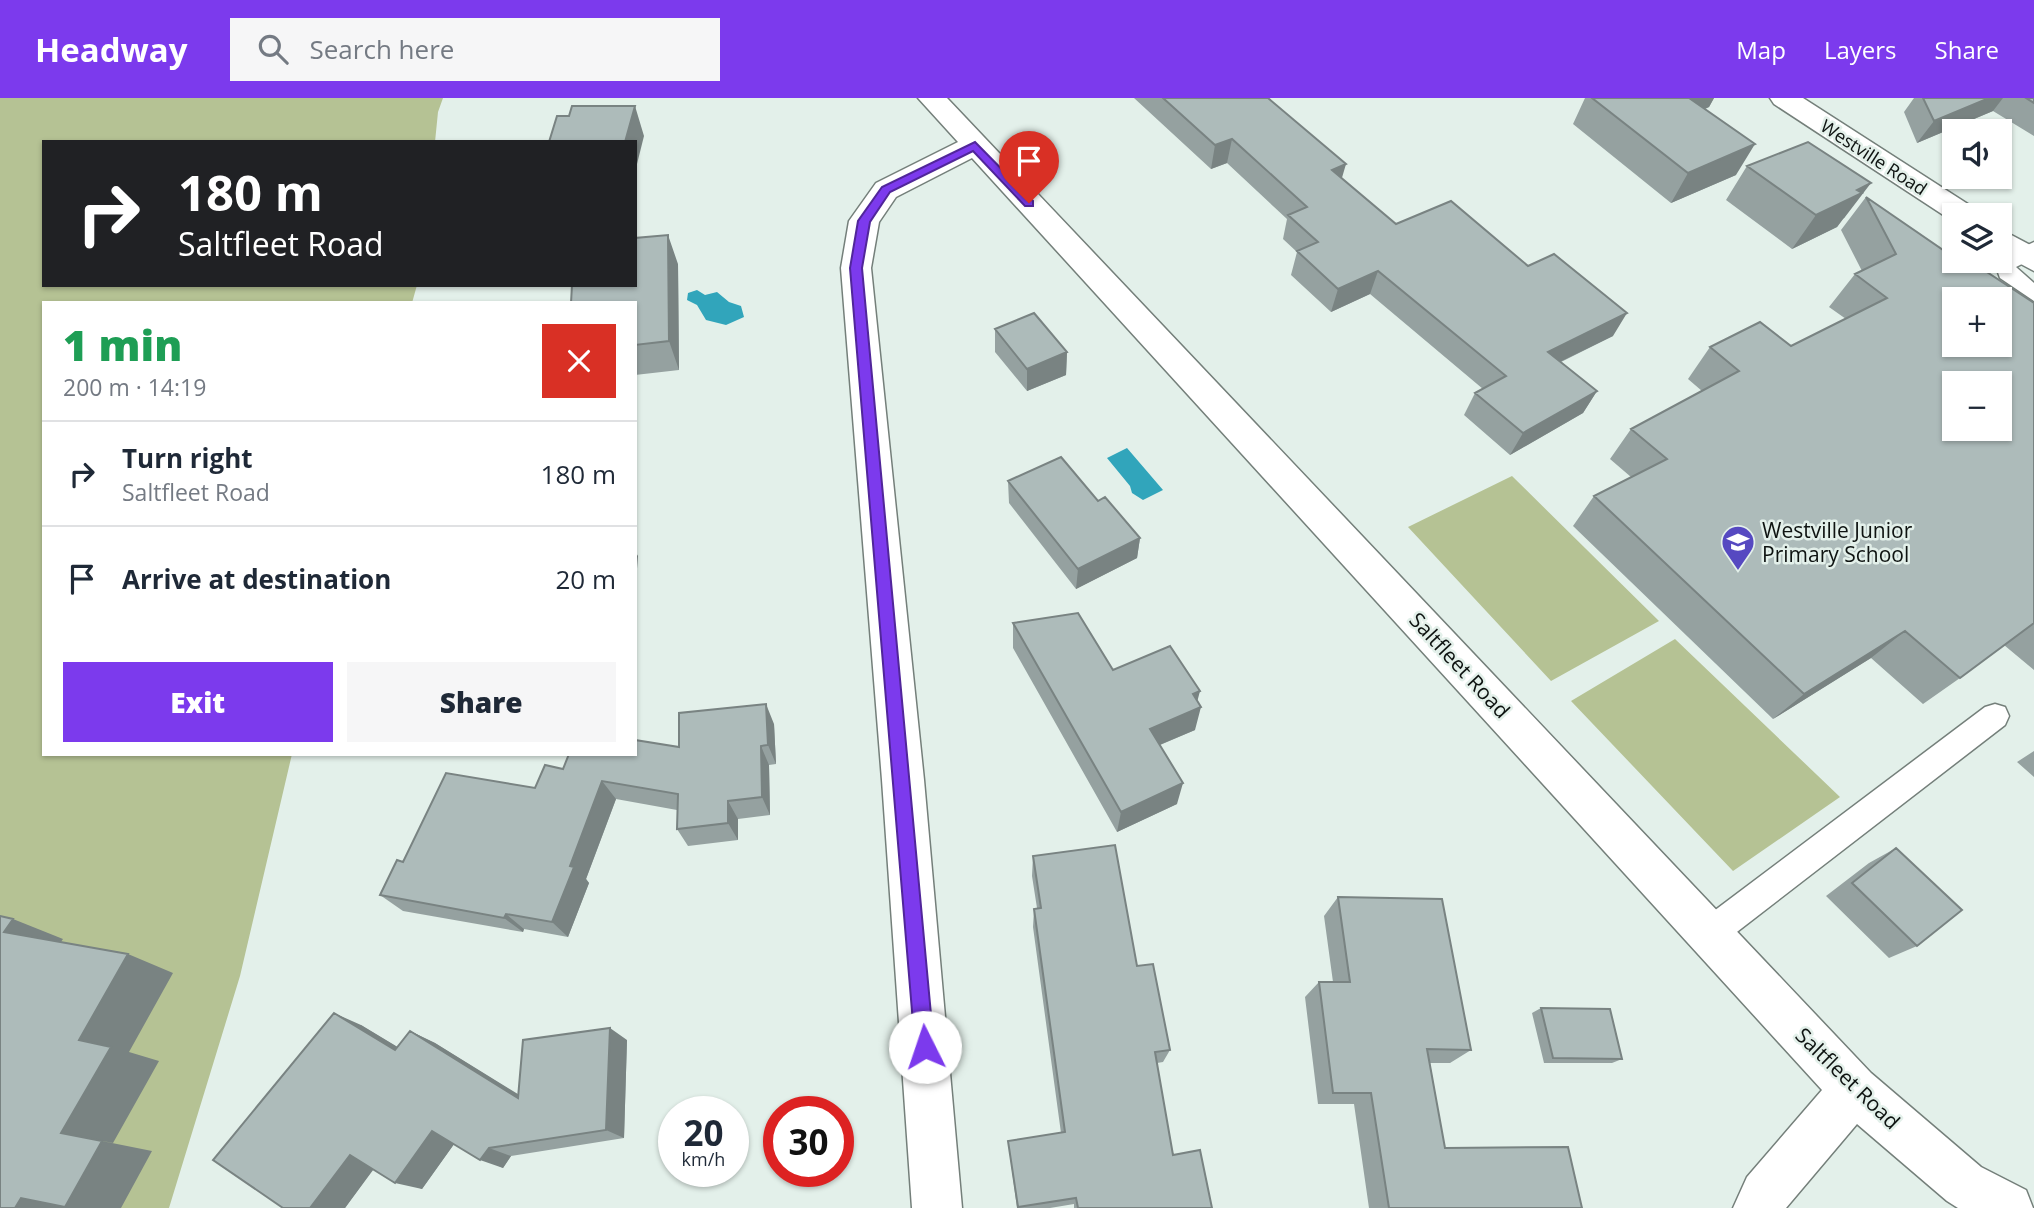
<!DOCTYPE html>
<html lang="en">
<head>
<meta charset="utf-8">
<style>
  :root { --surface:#fff; --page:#f6f6f7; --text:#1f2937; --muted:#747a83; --line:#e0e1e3; --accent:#7c3aed }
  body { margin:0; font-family:"Open Sans",sans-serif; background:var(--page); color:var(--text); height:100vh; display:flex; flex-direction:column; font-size:26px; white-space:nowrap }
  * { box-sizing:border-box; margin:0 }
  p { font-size:23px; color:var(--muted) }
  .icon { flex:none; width:38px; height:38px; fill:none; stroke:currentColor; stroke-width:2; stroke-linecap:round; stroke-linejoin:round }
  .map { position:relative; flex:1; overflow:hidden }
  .details { position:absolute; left:42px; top:203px; width:595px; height:455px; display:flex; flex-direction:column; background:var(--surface); border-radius:0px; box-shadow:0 2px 5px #0004 }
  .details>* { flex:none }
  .banner { position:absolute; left:42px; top:42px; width:595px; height:147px; border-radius:0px; box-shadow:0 2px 5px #0004; background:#202124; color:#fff; overflow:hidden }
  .fabs { position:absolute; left:1942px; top:21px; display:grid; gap:14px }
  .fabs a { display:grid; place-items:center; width:70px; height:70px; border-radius:0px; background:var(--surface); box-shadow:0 2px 5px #0004; font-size:35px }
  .speed { position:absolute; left:658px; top:998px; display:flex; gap:14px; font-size:35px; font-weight:700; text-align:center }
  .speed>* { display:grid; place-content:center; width:91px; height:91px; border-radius:50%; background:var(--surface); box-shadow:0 2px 5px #0004; line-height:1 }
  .speed small { font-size:18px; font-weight:400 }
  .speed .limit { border:10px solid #d22; background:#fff; color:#111 }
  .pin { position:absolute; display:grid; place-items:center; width:60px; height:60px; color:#fff; margin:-72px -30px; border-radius:50% 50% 50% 0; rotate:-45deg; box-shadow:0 0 7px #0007 }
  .pin .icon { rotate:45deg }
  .me { position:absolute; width:77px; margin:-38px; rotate:356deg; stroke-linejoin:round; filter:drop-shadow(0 0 5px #0008) }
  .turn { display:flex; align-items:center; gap:24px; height:147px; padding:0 21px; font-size:32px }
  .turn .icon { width:91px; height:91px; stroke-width:2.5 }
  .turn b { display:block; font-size:49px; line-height:60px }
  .round { display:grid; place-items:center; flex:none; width:74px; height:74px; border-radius:0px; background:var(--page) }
  .summary { display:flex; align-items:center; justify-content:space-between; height:119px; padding:0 21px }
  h1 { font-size:42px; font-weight:800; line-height:52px; color:#1e9e55 }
  .action { display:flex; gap:14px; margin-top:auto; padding:14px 21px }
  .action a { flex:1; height:80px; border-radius:0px; background:var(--accent); color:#fff; font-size:28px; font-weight:800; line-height:80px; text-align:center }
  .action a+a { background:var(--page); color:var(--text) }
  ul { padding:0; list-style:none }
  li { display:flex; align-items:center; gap:21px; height:105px; padding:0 21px; border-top:2px solid var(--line) }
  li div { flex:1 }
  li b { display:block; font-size:26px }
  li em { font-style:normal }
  header { display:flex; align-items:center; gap:42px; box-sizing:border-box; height:98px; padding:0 35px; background:var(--accent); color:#fff }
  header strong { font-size:33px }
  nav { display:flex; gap:38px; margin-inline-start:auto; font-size:24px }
  .search { width:490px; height:63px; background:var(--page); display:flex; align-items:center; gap:18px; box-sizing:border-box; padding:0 24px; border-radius:0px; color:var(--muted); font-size:26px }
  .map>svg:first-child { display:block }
  .green { fill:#b5c294 }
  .water { fill:#31a5bb }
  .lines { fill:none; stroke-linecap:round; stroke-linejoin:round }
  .lane-casing { stroke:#747f7a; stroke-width:3 }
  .street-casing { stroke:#747f7a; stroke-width:3 }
  .secondary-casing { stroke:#747f7a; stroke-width:3 }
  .lane { fill:#fff; fill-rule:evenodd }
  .street { fill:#fff; fill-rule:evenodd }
  .secondary { fill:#fff; fill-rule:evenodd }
  .wall { fill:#95a1a0 }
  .shaded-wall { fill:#798382 }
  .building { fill:#adbbba; stroke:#798382; stroke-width:2; fill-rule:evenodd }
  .route { fill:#7c3aed; stroke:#51269a; stroke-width:2 }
  .labels { text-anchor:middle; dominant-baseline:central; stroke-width:5; stroke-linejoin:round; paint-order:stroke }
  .far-street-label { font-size:18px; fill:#0e1311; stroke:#e3f0ea }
  .poi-label { font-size:21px; fill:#0e1311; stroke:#e3f0ea; text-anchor:start }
  .street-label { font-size:21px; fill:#0e1311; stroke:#e3f0ea }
</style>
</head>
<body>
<header>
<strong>Headway</strong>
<div class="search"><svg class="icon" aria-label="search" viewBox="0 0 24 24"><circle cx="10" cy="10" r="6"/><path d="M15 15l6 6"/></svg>Search here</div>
<nav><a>Map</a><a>Layers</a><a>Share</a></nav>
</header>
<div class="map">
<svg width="2034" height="1110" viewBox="0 0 2034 1110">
  <rect width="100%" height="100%" fill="#e3f0ea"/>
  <path class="green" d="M 0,0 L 443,0 L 438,14 L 435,44 L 44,44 L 44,187 L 417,187 L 412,205 L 44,205 L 44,656 L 292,656 L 240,878 L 169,1110 L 0,1110 Z
    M 1512,378 L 1659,523 L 1551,583 L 1408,429 Z
    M 1675,541 L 1840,699 L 1733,773 L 1571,603 Z"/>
  <path class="water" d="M 697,192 L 705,197 L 717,194 L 729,204 L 741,208 L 744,219 L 726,227 L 706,222 L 697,207 L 687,202 L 688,195 Z
    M 1127,350 L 1163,392 L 1143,402 L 1132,395 L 1130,388 L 1107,360 Z"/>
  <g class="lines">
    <defs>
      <path id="lane" d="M 2034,144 L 2034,160 L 2016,169 L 2034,185 L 2034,203 L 2000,180 L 1995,166 L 2000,160 Z
        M 1995,606 L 2005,609 L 2009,618 L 2005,627 L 1720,847 L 1709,851 L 1698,847 L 1694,836 L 1698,825 L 1985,609 Z"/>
      <path id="street" d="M 918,0 L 947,0 L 1871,975 L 1981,1069 L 2026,1092 L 2033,1110 L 1958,1110 L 1947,1103 L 1857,1026 L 1786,1110 L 1733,1110 L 1747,1079 L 1822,992 L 972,60 L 896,99 L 879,124 L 871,170 L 924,682 L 962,1110 L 912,1110 L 882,682 L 841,170 L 849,123 L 876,85 L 958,44 Z"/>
      <path id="secondary" d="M 1770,0 L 1803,0 L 1974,110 L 1979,117 L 1955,117 L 1954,124 L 1774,6 Z
        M 2000,131 L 2034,149 L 2034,173 L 2000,155 Z"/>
    </defs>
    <use href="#lane" class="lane-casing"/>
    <use href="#street" class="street-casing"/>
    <use href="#secondary" class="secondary-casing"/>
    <use href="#lane" class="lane"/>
    <use href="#street" class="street"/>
    <use href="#secondary" class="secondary"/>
  </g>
  <path class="wall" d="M 1134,0 L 1268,0 L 1342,80 L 1396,126 L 1613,238 L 1561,264 L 1597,293 L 1583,315 L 1510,357 L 1464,317 L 1475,295 L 1483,291 L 1370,196 L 1331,214 L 1291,177 L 1297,154 L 1283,141 L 1287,121 L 1227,65 L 1211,71 Z
    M 1585,0 L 1714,0 L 1709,9 L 1705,11 L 1736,77 L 1671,105 L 1573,26 Z
    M 1914,0 L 2034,0 L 2034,38 L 1993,13 L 1917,45 L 1904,14 Z
    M 1747,68 L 1845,119 L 1843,121 L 1837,129 L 1792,151 L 1726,102 Z
    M 1866,99 L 1949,156 L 2034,205 L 2034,572 L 2004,547 L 1960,580 L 1923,606 L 1871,560 L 1773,621 L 1573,428 L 1594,398 L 1631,379 L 1610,361 L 1631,331 L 1702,293 L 1688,281 L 1710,249 L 1791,248 L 1846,221 L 1829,209 L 1855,176 L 1862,173 L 1841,132 Z
    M 678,166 L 679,272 L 635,277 L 635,205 Z
    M 995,231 L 1067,254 L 1066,277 L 1027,293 L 995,254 Z
    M 1008,383 L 1098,403 L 1140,440 L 1137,460 L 1076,491 L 1009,405 Z
    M 1013,525 L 1113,572 L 1195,632 L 1160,647 L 1177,706 L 1117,734 L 1013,550 Z
    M 774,626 L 776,666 L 769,667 L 770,717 L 738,721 L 738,742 L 688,748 L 677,731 L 677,712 L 616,701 L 586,781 L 589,785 L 568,839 L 524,831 L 523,834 L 403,813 L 380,797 L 403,764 L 535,690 L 563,671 L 679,649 Z
    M 2034,653 L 2034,679 L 2017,664 Z
    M 1896,750 L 1917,848 L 1889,860 L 1826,798 L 1869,765 Z
    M 1033,758 L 1137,868 L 1170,952 L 1163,964 L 1157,965 L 1173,1057 L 1212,1110 L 1074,1110 L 1074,1106 L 1050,1110 L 1017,1110 L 1008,1043 L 1061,1035 L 1033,829 L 1034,811 L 1037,810 L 1032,778 Z
    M 1338,799 L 1471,952 L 1450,965 L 1430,965 L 1445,1050 L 1582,1110 L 1369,1110 L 1354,1006 L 1318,1006 L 1305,899 L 1319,884 L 1333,884 L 1324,818 Z
    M 1541,910 L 1622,961 L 1612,965 L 1544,965 L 1532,915 Z
    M 361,927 L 397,949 L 410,933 L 435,945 L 518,997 L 627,942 L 624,1040 L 511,1058 L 503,1070 L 454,1046 L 422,1091 L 373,1071 L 345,1110 L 283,1110 Z"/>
  <path class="shaded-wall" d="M 1682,0 L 1714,0 L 1709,9 L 1667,27 Z
    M 1989,0 L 2003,0 L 1993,13 L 1917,45 L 1934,23 Z
    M 635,8 L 644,38 L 635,74 L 635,44 L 625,44 Z
    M 1232,41 L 1227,65 L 1211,71 L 1215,47 Z
    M 1755,46 L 1736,77 L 1671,105 L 1688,75 Z
    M 1346,66 L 1339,90 L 1332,72 Z
    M 1871,85 L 1845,119 L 1843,121 L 1837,129 L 1792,151 L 1816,117 L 1857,92 Z
    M 668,137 L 678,166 L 679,272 L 669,243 Z
    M 1378,173 L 1370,196 L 1331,214 L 1338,191 Z
    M 1627,215 L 1613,238 L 1535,276 L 1548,254 Z
    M 1067,254 L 1066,277 L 1027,293 L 1027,271 Z
    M 1597,293 L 1583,315 L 1510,357 L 1523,335 Z
    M 1140,440 L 1137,460 L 1076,491 L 1078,471 Z
    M 635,453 L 638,458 L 635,496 Z
    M 1905,533 L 1871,560 L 1773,621 L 1804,596 Z
    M 1200,593 L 1195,612 L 1201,609 L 1195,632 L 1145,653 L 1150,631 L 1193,596 Z
    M 766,606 L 774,626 L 776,666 L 768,647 Z
    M 761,648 L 769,667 L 770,717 L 762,699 Z
    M 602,683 L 616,701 L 586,781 L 589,785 L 568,839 L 552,824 L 570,768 Z
    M 1183,685 L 1177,706 L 1117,734 L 1121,714 Z
    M 728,703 L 738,721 L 738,742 L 728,725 Z
    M 506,816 L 524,831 L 523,834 L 504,820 Z
    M 13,821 L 63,841 L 54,854 L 4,834 Z
    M 128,856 L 173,875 L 129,954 L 159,963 L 113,1045 L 61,1035 L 79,942 Z
    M 334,915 L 361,927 L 421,963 L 395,952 Z
    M 610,930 L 627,942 L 624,1040 L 606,1032 Z
    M 410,933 L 435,945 L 539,1009 L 518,1000 Z
    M 432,1033 L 457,1042 L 422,1091 L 395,1085 Z
    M 102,1043 L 152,1053 L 121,1110 L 15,1110 L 21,1100 Z
    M 489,1050 L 511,1058 L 503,1070 L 480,1062 Z
    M 350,1057 L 379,1064 L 345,1110 L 310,1110 Z"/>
  <path class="building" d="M 1163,0 L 1268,0 L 1346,66 L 1332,72 L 1396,126 L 1451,103 L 1528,168 L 1554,156 L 1627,215 L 1548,254 L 1597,293 L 1523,335 L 1475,295 L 1506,278 L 1378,173 L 1338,191 L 1297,153 L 1318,144 L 1288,117 L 1307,109 L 1232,41 L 1215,47 Z
    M 1592,0 L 1689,0 L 1755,46 L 1688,75 Z
    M 1923,0 L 1989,0 L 1934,23 Z
    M 2026,0 L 2034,0 L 2034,5 Z
    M 572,8 L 635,8 L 625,44 L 549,44 L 557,18 L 569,18 Z
    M 1808,44 L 1871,85 L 1857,92 L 1862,95 L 1816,117 L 1747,68 Z
    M 1866,99 L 1949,156 L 1955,153 L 1955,163 L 1970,163 L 2034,205 L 2034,525 L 1960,580 L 1905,533 L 1804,596 L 1594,398 L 1667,361 L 1631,331 L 1739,273 L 1710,249 L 1760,224 L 1791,248 L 1887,200 L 1855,176 L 1896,156 ZM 1955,201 L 2000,201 L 2000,247 L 1955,247 ZM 1955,285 L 2000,285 L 2000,331 L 1955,331 Z
    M 668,137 L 669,243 L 635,247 L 635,205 L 571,205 L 572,187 L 635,187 L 635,140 Z
    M 1034,215 L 1067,254 L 1027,271 L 995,231 Z
    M 1061,359 L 1098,403 L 1105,399 L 1140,440 L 1078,471 L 1008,383 Z
    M 1078,515 L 1113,572 L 1170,548 L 1200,593 L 1193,596 L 1201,609 L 1150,631 L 1183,685 L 1121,714 L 1013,525 Z
    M 766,606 L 768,647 L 761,648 L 762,699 L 728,703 L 728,725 L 677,731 L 678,696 L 602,683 L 570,768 L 574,769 L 552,824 L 506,816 L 504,820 L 380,797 L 397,762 L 403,764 L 446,675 L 535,690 L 545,667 L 563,671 L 569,656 L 635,656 L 635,642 L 679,649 L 679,615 Z
    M 1115,747 L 1137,868 L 1153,866 L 1170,952 L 1155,954 L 1173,1057 L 1200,1052 L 1212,1110 L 1078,1110 L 1076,1100 L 1018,1109 L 1008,1043 L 1065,1034 L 1034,811 L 1041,810 L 1033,758 Z
    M 1896,750 L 1962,812 L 1917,848 L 1852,785 Z
    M 1338,799 L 1442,801 L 1471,952 L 1427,951 L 1445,1050 L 1568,1049 L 1582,1110 L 1389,1110 L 1371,995 L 1333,995 L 1319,884 L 1350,884 Z
    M 0,818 L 13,821 L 4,834 L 128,856 L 79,942 L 111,949 L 61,1035 L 102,1043 L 65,1109 L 21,1100 L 15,1110 L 0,1110 Z
    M 1541,910 L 1610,911 L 1622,961 L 1553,960 Z
    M 334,915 L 395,952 L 410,933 L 518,1000 L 523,942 L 610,930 L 606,1032 L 489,1050 L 480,1062 L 432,1033 L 395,1085 L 350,1057 L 310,1110 L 283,1110 L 213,1062 Z"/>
  <path class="route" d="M 975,44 L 1033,103 L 1033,108 L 1025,108 L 973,53 L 890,94 L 870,124 L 862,170 L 934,949 L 931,956 L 925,959 L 918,956 L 915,949 L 850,170 L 858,123 L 882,89 Z"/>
  <defs>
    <symbol id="school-pin" viewBox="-11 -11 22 30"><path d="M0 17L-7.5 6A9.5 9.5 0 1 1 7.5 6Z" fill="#5649c1" stroke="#e3f0ea"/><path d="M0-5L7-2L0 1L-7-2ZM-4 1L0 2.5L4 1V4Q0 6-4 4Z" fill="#fff"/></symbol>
  </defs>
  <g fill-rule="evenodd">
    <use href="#school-pin" x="1719" y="425" width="38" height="52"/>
  </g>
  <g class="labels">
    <g class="far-street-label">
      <text transform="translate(1874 59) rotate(33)">Westville Road</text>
    </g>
    <g class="poi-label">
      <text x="1762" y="432">Westville Junior<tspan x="1762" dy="24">Primary School</tspan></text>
    </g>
    <g class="street-label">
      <text transform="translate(1460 567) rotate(47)">Saltfleet Road</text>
      <text transform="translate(1848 980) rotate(44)">Saltfleet Road</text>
    </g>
  </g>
</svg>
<div class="fabs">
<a><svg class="icon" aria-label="sound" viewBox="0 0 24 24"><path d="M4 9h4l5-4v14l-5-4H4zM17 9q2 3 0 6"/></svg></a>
<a><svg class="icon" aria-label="layers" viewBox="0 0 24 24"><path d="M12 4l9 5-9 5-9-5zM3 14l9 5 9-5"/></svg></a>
<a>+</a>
<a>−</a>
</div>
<div class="speed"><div>20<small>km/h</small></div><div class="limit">30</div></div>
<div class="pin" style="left:1029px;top:105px;background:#d93025"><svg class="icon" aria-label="arrive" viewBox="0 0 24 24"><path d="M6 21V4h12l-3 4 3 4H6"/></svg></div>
<svg class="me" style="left:925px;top:949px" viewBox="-20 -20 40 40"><circle r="19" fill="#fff"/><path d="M0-13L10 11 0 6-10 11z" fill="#7c3aed"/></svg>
<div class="banner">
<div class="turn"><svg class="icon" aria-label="right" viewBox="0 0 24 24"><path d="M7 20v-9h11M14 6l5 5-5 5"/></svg><div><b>180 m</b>Saltfleet Road</div></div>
</div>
<section class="details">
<div class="summary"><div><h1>1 min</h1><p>200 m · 14:19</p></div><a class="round" style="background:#d93025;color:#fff"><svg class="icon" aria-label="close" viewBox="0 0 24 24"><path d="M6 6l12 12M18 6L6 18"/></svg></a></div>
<ul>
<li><svg class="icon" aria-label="right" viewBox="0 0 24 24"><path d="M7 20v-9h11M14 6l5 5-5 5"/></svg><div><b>Turn right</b><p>Saltfleet Road</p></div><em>180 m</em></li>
<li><svg class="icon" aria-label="arrive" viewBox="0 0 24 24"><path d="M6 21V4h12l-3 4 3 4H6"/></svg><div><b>Arrive at destination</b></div><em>20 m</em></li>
</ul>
<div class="action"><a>Exit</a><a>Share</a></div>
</section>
</div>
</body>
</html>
